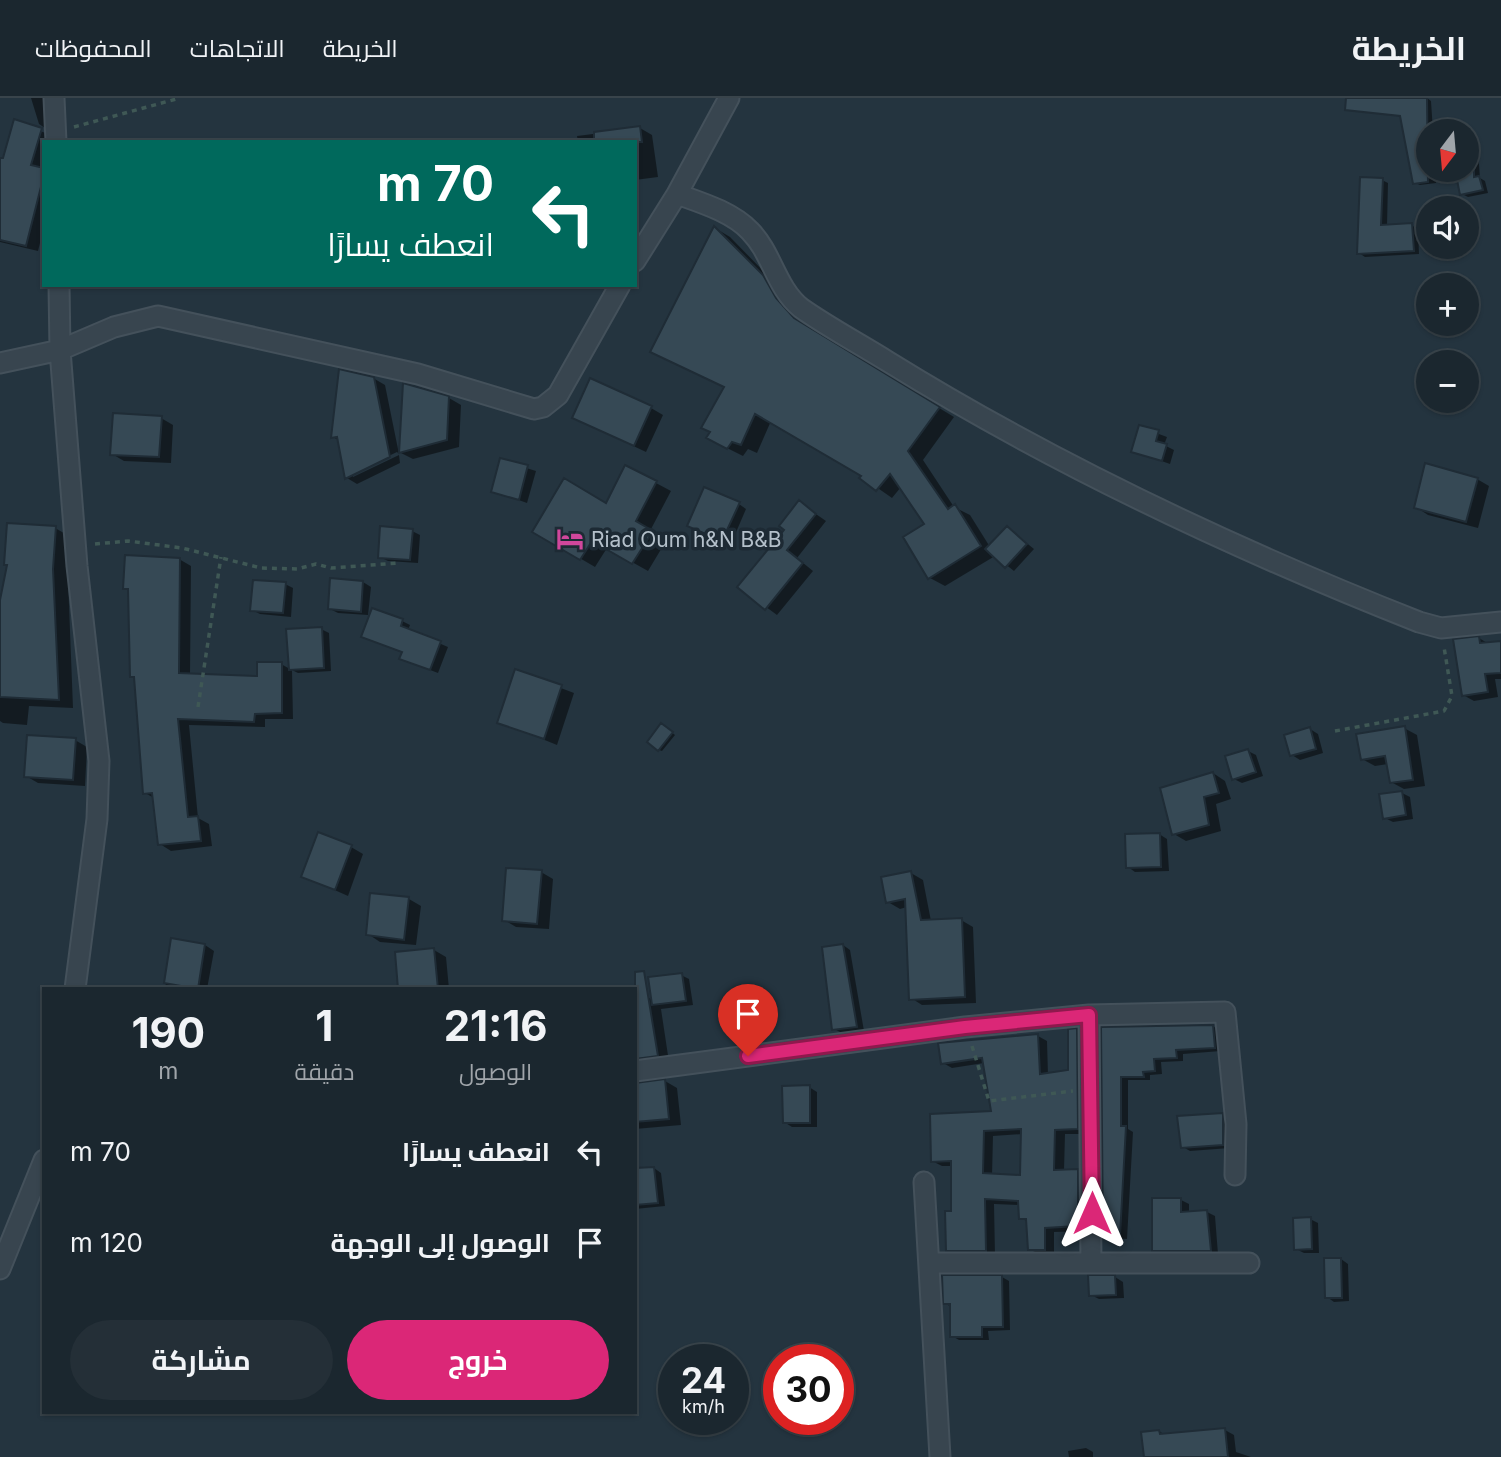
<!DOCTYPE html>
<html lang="ar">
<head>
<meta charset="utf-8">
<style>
  :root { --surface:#1b272f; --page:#242f37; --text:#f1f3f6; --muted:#a0a5aa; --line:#39444b; --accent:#db2777 }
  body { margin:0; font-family:Inter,Cairo,sans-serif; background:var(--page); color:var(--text); direction:rtl; height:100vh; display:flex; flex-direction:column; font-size:26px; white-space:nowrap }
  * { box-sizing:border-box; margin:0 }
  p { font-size:23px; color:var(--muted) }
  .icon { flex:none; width:38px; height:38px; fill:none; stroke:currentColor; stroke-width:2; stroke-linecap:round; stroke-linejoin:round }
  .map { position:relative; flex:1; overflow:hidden; direction:ltr }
  .panel { position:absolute; left:42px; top:889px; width:595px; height:427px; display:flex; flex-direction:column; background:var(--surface); border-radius:0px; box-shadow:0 2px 5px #0004,0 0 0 2px var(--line); direction:rtl }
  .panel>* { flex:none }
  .hud { position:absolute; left:42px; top:42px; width:595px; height:147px; border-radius:0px; box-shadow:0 2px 5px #0004,0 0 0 2px var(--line); direction:rtl; background:#00695c; color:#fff; overflow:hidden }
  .needle { width:46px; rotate:196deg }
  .fabs { position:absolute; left:1416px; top:21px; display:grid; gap:14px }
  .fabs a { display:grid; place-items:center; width:63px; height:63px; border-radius:50%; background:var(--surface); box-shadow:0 2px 5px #0004,0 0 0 2px var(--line); font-size:35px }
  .speed { position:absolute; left:658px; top:1246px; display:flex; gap:14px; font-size:35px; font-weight:700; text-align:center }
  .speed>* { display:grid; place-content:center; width:91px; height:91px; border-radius:50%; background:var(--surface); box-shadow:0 2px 5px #0004,0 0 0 2px var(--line); line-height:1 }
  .speed small { font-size:18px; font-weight:400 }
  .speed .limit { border:10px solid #d22; background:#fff; color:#111 }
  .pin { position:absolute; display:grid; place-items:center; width:60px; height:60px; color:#fff; margin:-72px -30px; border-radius:50% 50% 50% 0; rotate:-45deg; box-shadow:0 0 7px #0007 }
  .pin .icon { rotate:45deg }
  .me { position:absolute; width:77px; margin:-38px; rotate:0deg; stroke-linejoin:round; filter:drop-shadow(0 0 5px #0008) }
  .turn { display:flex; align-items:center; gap:24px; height:147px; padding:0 28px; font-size:32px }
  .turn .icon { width:91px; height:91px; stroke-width:2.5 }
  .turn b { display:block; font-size:49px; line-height:60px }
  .eta { display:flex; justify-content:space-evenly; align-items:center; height:119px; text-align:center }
  .eta b { font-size:42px; font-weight:700; line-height:49px }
  .cta { display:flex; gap:14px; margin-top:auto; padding:14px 28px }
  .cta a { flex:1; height:80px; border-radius:42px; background:var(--accent); color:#fff; font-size:28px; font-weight:700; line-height:80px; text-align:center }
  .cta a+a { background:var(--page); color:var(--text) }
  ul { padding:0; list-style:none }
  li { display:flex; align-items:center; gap:21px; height:91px; padding:0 28px }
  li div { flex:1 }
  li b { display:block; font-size:26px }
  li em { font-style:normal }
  header { display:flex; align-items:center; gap:42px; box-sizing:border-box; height:98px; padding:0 35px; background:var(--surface); border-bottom:2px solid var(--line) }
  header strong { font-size:33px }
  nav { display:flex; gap:38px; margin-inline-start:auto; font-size:24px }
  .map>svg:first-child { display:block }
  .shadow { fill:#0007; fill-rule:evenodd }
  .building { fill:#364955; stroke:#1f2c36; stroke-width:2; fill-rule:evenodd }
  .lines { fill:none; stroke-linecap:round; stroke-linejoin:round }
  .street-casing { stroke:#44515b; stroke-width:23 }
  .path { stroke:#3f5855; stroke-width:3.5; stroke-dasharray:5 5; stroke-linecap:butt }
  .street { stroke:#38454f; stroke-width:19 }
  .route-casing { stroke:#8e194d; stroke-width:18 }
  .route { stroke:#db2777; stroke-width:12 }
  .labels { text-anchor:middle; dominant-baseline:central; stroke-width:7; stroke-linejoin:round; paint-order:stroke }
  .poi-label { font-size:21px; fill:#b4c0ca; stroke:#1d2a34; text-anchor:start }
</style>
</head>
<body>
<header>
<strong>الخريطة</strong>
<nav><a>الخريطة</a><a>الاتجاهات</a><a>المحفوظات</a></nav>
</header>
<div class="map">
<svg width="1501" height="1359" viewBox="0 0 1501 1359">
  <rect width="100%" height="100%" fill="#24343f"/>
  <path class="shadow" d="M 31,0 L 49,0 L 45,30 L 39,26 Z
    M 1370,0 L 1427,0 L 1431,3 L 1433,33 L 1428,33 L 1428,72 L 1435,72 L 1436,85 L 1420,87 L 1415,85 L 1402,19 L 1369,12 Z
    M 15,23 L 53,38 L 51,44 L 44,44 L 44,129 L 38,153 L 0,144 L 0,61 L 4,62 Z
    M 640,30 L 652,37 L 658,79 L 635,82 L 635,44 L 578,44 L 577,38 Z
    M 1466,37 L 1477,40 L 1480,80 L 1485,83 L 1488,95 L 1468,99 L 1462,96 L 1457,72 L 1466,72 Z
    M 1382,82 L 1388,85 L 1387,128 L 1411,127 L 1418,131 L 1419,156 L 1365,159 L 1359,155 Z
    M 715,130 L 730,139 L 778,188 L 791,211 L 809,231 L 954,319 L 923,362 L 954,409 L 970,417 L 990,449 L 1008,430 L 1034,451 L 1014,473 L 995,458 L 945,488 L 930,480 L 926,426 L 901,389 L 892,400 L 862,379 L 863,377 L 771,323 L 757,355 L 748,351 L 743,358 L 723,348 L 725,289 Z
    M 373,280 L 385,287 L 399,356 L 397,354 L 353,375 L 353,379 L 399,357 L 400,365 L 357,386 L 347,380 L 340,343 L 333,339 Z
    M 405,288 L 449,300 L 461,307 L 459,349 L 413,361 L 401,355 Z
    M 651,310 L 663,317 L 646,354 L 574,320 Z
    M 161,320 L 173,327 L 171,365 L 124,363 L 112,356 Z
    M 1140,329 L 1167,339 L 1164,347 L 1174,352 L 1170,366 L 1133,353 Z
    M 501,362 L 536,373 L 527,405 L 493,393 Z
    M 1477,381 L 1489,388 L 1478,430 L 1428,417 L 1416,409 Z
    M 656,385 L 671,393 L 650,433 L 666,443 L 648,473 L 607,450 L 595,469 L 535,434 L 607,407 Z
    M 800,405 L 826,423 L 797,460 L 813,473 L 777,517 L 739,489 L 786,432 Z
    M 739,406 L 746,411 L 731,446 L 697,432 Z
    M 55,430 L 71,439 L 68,481 L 73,610 L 29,608 L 27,627 L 3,625 L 0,623 L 0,511 L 9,467 Z
    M 412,433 L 420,437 L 418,465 L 388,463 L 380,459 Z
    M 179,461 L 191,468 L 190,577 L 259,580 L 281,566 L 290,571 L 321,531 L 329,535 L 331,573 L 298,575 L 292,572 L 293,621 L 265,621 L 265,629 L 189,627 L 198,720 L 209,726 L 212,748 L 171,753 L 160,746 L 154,700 L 145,695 L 130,493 L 125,490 Z
    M 363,484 L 371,489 L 368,517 L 338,515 L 330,511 Z
    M 285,486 L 293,490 L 291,519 L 260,516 L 252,512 Z
    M 402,523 L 410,527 L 408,532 L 448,549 L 438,575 L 409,564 L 403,555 L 363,539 Z
    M 1479,540 L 1489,546 L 1501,545 L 1501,581 L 1495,581 L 1498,599 L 1474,603 L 1463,597 Z
    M 516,573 L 574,595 L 557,647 L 500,624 Z
    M 665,629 L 675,637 L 662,653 L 659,652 Z
    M 1404,630 L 1417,637 L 1425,688 L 1404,691 L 1391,684 L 1388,666 L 1375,668 L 1362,661 Z
    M 1310,631 L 1318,636 L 1323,655 L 1300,662 L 1292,657 Z
    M 75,642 L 87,649 L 85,688 L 38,685 L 26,678 Z
    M 1248,653 L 1256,657 L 1263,678 L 1242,685 L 1234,681 Z
    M 1213,675 L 1225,683 L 1231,701 L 1216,706 L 1221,733 L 1186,743 L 1174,736 Z
    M 1402,695 L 1410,699 L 1413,721 L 1393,724 L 1385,720 Z
    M 1159,736 L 1167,741 L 1169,773 L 1135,774 L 1128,769 Z
    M 351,749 L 363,756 L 348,798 L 303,778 Z
    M 541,774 L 553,781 L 549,831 L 516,829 L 504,822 Z
    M 911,775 L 923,782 L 931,823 L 961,822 L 973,829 L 976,905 L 922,907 L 911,900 L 907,809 L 900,811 L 888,804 Z
    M 409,801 L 421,808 L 416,847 L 380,844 L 368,836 Z
    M 173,842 L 205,847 L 214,853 L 207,891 L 165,891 Z
    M 843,847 L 850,852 L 864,933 L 842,935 L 834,931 Z
    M 434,852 L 446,859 L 449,891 L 384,891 L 400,889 Z
    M 681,877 L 689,881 L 693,907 L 661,911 L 669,964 L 635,982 L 635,900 L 647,899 L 653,902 Z
    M 1212,928 L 1220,932 L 1221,953 L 1183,956 L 1183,963 L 1161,964 L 1162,976 L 1150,977 L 1150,982 L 1128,982 L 1128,1031 L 1133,1034 L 1127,1141 L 1112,1140 L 1105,1136 L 1103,931 Z
    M 1076,932 L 1086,938 L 1087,1036 L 1065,1036 L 1064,1073 L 1078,1073 L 1087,1078 L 1087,1133 L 1054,1134 L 1054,1156 L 1039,1156 L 1029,1151 L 1028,1124 L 1021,1120 L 1020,1107 L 994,1106 L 995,1157 L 957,1157 L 948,1152 L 953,1068 L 942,1068 L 932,1063 L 993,1014 L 984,965 L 952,970 L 943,965 L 1038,938 L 1047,943 L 1048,977 L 1070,974 ZM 1023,1036 L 1022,1079 L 992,1078 L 993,1038 Z
    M 665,983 L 677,990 L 681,1027 L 635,1031 L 635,984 Z
    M 809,989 L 817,994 L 817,1029 L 792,1029 L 784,1024 Z
    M 1222,1017 L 1229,1021 L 1230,1050 L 1190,1053 L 1183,1049 Z
    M 654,1070 L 661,1075 L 665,1108 L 635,1111 L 635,1072 Z
    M 1181,1102 L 1189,1106 L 1189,1115 L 1207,1114 L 1215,1118 L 1218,1156 L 1162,1156 L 1154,1152 Z
    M 1310,1121 L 1318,1125 L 1319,1155 L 1304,1155 L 1296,1151 Z
    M 1341,1161 L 1348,1166 L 1349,1203 L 1334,1204 L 1327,1199 Z
    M 1002,1179 L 1009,1183 L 1010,1232 L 988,1233 L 989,1242 L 959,1242 L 952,1238 L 951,1209 L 945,1205 Z
    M 1115,1179 L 1123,1184 L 1124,1200 L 1099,1201 L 1091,1197 Z
    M 1225,1332 L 1234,1337 L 1236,1354 L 1251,1359 L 1146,1359 L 1159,1333 L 1165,1337 Z
    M 1086,1350 L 1093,1354 L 1093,1359 L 1069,1359 L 1068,1353 Z"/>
  <path class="building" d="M 1346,0 L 1427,0 L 1428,84 L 1413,86 L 1400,18 L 1345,12 Z
    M 14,21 L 42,30 L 31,67 L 44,70 L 44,77 L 26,148 L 0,142 L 0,60 L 3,60 Z
    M 640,28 L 642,44 L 594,44 L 594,34 Z
    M 1455,72 L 1474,72 L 1474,79 L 1479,78 L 1483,92 L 1460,97 Z
    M 1360,79 L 1383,80 L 1381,127 L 1412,125 L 1414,153 L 1357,156 Z
    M 714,128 L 763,177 L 776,200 L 794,220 L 940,309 L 908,353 L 948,411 L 955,406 L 981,448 L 928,481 L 903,439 L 924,426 L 890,376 L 876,393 L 859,380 L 861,378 L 755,316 L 741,347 L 732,344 L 727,351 L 706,340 L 710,334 L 701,330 L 724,289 L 650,254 Z
    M 339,271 L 374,279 L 390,359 L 345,381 L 337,339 L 331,340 Z
    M 590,280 L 652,308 L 634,348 L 572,320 Z
    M 403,285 L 449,298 L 447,342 L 399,355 Z
    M 113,315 L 162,318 L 159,359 L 110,357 Z
    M 1139,327 L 1159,332 L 1156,343 L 1167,346 L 1162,363 L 1131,354 Z
    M 500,360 L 528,367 L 519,402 L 491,394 Z
    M 1425,365 L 1478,380 L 1466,424 L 1414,410 Z
    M 625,367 L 657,383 L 636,423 L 653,433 L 632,466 L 592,443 L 580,462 L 532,434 L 564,380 L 606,405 Z
    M 704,389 L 740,404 L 722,443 L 687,428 Z
    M 799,402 L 816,416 L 787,452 L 803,465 L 765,512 L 737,489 L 784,432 L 779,428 Z
    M 7,425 L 56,428 L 53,471 L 59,602 L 0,599 L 0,502 L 7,467 L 4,467 Z
    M 380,428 L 413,431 L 410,462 L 378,460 Z
    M 1007,428 L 1027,446 L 1005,470 L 985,451 Z
    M 125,457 L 180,460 L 179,575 L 257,578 L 257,564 L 282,564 L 282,615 L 255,616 L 254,624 L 178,621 L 188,719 L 198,718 L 201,743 L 158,747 L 152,695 L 143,696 L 134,579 L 130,579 L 128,491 L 123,491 Z
    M 330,480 L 363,483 L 361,514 L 328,511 Z
    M 253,482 L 286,484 L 283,515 L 250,513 Z
    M 372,510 L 403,521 L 401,528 L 441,543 L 430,572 L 399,561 L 402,554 L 361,539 Z
    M 322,529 L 324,570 L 289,572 L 286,531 Z
    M 1479,538 L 1480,545 L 1501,543 L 1501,575 L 1485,576 L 1488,594 L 1462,598 L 1453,541 Z
    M 515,571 L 562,587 L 544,641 L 497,625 Z
    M 661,625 L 673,634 L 658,653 L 647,644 Z
    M 1405,628 L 1413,682 L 1390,685 L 1385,658 L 1361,662 L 1356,636 Z
    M 1310,629 L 1316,651 L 1290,658 L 1284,637 Z
    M 27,637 L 76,640 L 73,682 L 24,679 Z
    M 1248,651 L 1256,674 L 1232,682 L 1225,658 Z
    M 1213,674 L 1219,695 L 1204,699 L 1209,727 L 1172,737 L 1160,690 Z
    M 1402,693 L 1406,717 L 1383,721 L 1379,696 Z
    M 318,734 L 352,747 L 335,792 L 301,779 Z
    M 1160,735 L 1161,769 L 1126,770 L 1125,736 Z
    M 506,770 L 542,772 L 537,826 L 502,823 Z
    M 911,773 L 921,822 L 962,820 L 965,899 L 909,902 L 905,801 L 886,805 L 881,779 Z
    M 370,795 L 409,799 L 404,842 L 366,837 Z
    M 171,840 L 205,846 L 198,891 L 164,885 Z
    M 843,846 L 857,929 L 832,932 L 822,849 Z
    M 434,850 L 438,891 L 398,891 L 395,854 Z
    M 644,873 L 658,958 L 635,961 L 635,874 Z
    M 682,875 L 686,903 L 652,907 L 648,879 Z
    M 1213,927 L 1215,950 L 1176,952 L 1177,960 L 1154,961 L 1155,973 L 1143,974 L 1144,979 L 1121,979 L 1121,1028 L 1126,1028 L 1120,1138 L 1103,1137 L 1101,929 Z
    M 1077,930 L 1078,1031 L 1055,1032 L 1054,1072 L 1078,1071 L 1078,1128 L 1045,1130 L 1045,1152 L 1028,1152 L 1026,1121 L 1019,1121 L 1018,1103 L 985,1101 L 986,1153 L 946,1153 L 945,1113 L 951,1113 L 951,1063 L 931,1064 L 930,1016 L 991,1013 L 982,960 L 941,966 L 938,945 L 1038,936 L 1040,976 L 1068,972 L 1068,931 ZM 1021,1031 L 1020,1077 L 983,1075 L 984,1033 Z
    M 665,981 L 669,1021 L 635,1024 L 635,985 Z
    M 810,987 L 810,1025 L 783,1025 L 782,988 Z
    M 1223,1015 L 1223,1047 L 1181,1050 L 1177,1018 Z
    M 654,1069 L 658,1105 L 635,1107 L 635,1070 Z
    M 1152,1100 L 1181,1100 L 1181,1114 L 1207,1112 L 1211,1153 L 1152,1153 Z
    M 1311,1119 L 1312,1151 L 1294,1152 L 1293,1120 Z
    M 1324,1160 L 1341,1160 L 1342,1200 L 1325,1200 Z
    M 942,1177 L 1002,1177 L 1003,1229 L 982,1229 L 982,1239 L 950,1239 L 950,1206 L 943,1206 Z
    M 1088,1177 L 1115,1177 L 1116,1197 L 1089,1198 Z
    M 1225,1330 L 1228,1359 L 1144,1359 L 1141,1334 L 1159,1332 L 1160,1336 Z"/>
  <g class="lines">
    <defs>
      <path id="street" d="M 54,0 L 56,44
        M 677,96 L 729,0
        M 635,163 L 677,96 C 702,105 732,114 750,133 C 772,155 776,190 801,210 C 828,229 858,245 887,263 C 1055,367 1234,451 1419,524 L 1441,530 L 1501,524
        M 59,187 L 60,252 L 77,468 L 99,663 L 97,721 L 75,891
        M 0,265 L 60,252 L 114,229 L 158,218 L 418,276 L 534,311 L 543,309 L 558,297 L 620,187
        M 1089,917 L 1091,1165
        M 635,973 L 965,929 L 1089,917 L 1225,914 L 1236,1026 L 1235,1077
        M 924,1084 L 940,1359
        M 929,1165 L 1249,1165
        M 0,1171 L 44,1062"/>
    </defs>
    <use href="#street" class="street-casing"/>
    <path class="path" d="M 74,29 L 180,0
      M 95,446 L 128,443 L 182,450 L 261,470 L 297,471 L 316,466 L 331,470 L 398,465
      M 198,609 L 221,459
      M 1335,633 L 1444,613 L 1452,598 L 1444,549
      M 972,948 L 989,1003 L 1073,993"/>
    <use href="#street" class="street"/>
  </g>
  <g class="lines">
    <defs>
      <path id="route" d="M 748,958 L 965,929 L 1089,917 L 1092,1115"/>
    </defs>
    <use href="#route" class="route-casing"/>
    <use href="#route" class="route"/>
  </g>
  <defs>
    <symbol id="hotel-bare" viewBox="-9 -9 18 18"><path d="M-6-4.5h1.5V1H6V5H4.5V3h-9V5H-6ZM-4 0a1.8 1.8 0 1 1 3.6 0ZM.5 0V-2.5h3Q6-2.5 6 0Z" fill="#d1479c" stroke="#1d2a34" stroke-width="2.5" paint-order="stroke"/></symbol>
  </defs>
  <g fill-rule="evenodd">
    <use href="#hotel-bare" x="551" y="422" width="38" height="38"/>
  </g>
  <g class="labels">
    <g class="poi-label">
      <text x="591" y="441">Riad Oum h&amp;N B&amp;B</text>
    </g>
  </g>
</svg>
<div class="fabs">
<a><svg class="needle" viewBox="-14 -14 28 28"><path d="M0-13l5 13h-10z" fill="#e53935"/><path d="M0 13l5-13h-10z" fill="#a0a5aa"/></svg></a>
<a><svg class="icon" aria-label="sound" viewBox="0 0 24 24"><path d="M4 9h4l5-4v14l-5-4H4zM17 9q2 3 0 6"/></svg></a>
<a>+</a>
<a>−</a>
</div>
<div class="speed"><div>24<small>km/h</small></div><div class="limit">30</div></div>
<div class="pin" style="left:748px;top:958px;background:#d93025"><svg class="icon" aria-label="arrive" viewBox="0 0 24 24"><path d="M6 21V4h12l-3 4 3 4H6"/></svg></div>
<svg class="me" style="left:1092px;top:1115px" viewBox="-20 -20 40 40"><path d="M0-17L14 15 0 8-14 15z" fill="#db2777" stroke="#fff" stroke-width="4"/></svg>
<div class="hud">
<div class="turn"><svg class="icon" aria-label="left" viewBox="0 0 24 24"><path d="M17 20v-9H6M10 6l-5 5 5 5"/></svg><div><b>70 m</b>انعطف يسارًا</div></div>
</div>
<section class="panel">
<div class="eta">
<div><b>21:16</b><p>الوصول</p></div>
<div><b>1</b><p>دقيقة</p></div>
<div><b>190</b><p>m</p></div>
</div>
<ul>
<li><svg class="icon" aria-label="left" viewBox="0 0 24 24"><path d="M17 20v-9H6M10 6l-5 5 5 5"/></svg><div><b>انعطف يسارًا</b></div><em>70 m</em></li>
<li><svg class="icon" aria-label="arrive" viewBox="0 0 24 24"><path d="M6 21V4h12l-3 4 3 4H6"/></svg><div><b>الوصول إلى الوجهة</b></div><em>120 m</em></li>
</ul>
<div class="cta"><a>خروج</a><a>مشاركة</a></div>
</section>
</div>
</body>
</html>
